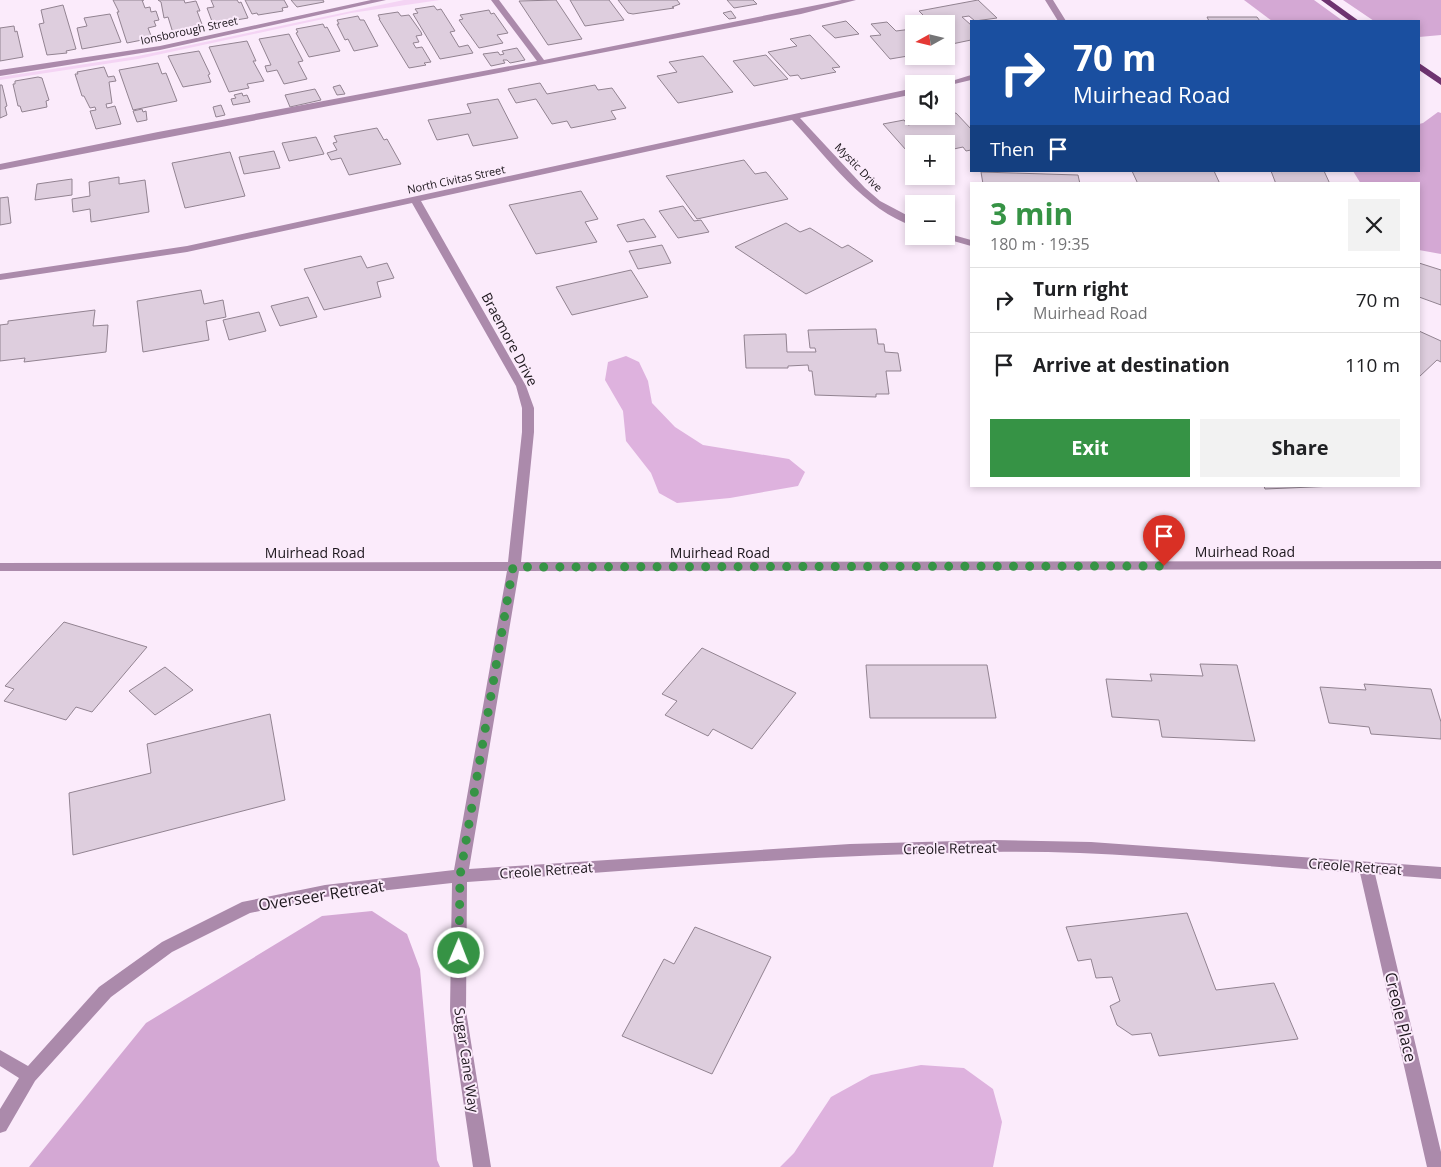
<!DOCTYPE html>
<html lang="en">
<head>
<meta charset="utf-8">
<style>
  :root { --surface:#fff; --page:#f2f2f2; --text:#202124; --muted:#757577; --line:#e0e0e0; --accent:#369345 }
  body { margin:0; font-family:"Open Sans",sans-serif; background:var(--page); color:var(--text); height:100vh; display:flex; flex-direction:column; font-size:19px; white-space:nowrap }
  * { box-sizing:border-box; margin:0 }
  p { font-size:16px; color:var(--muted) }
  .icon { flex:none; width:28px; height:28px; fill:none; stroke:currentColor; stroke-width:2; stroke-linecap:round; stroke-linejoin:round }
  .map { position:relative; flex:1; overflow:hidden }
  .sheet { position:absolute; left:970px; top:182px; width:450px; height:305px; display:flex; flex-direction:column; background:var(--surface); border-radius:0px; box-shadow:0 2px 8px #0003 }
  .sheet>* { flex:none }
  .hud { position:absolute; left:970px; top:20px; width:450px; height:152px; border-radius:0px; box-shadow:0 2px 8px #0003; background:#1a4fa0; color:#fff; overflow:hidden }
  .needle { width:32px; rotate:262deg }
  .buttons { position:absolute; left:905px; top:15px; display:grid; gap:10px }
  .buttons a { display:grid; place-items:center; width:50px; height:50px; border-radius:0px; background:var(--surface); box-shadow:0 2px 8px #0003; font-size:25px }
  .pin { position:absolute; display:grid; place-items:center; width:42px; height:42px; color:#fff; margin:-51px -21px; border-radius:50% 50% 50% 0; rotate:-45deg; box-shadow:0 0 5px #0007 }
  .pin .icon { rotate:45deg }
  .me { position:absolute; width:55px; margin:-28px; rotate:1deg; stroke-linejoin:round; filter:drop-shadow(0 0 4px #0008) }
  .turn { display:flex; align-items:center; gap:18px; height:105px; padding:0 20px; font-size:22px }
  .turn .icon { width:65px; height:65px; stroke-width:2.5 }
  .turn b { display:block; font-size:35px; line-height:42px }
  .then { display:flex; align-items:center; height:48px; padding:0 20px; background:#0003; gap:10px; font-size:19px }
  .round { display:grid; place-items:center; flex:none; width:52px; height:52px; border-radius:0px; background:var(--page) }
  .summary { display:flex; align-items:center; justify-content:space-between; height:85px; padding:0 20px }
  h1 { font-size:30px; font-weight:700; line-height:38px; color:var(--accent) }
  .primary-button { display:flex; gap:10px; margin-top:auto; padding:10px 20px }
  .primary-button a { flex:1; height:58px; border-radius:0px; background:var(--accent); color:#fff; font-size:20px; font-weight:700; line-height:58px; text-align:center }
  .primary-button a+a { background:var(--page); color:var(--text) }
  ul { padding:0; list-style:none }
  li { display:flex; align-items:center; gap:15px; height:65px; padding:0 20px; border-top:1px solid var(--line) }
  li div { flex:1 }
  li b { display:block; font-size:19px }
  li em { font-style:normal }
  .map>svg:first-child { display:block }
  .green { fill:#f4d4f4 }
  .forest { fill:#d4a8d4 }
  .water { fill:#deb2de }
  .building { fill:#decede; stroke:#928391 }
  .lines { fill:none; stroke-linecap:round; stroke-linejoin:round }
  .minor { fill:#ab8aab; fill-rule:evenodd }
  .major { fill:#6e3370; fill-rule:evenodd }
  .route { stroke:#369345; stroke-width:9; stroke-dasharray:0 16.2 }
  .labels { text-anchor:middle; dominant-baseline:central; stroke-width:4; stroke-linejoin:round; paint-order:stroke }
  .far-street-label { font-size:11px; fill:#1c161c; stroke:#fbebfb }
  .street-label { font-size:14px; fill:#1c161c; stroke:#fbebfb }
  .near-street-label { font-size:16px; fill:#1c161c; stroke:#fbebfb }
</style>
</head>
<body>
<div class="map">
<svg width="1441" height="1167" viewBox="0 0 1441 1167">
  <rect width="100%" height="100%" fill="#fbebfb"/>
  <path class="green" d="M 404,0 L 440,0 L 351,13 L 138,59 L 0,80 L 0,77 L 138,56 Z"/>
  <path class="forest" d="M 1244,0 L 1314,0 L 1343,21 L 1272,21 Z
    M 1343,0 L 1441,0 L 1441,35 L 1419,37 L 1419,21 L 1374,21 Z
    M 1438,112 L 1441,113 L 1441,254 L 1419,250 L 1419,184 L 1361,184 L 1353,171 L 1419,171 L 1419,124 L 1423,123 Z
    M 372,911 L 407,934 L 420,969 L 437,1160 L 440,1167 L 29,1167 L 146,1023 L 322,916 Z"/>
  <path class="water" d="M 626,356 L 639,362 L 648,381 L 652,403 L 675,427 L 703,445 L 789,459 L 805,472 L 798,486 L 730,498 L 677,503 L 659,493 L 651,473 L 626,441 L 623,411 L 605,380 L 608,362 Z
    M 921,1065 L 964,1068 L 993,1089 L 1002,1122 L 993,1167 L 780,1167 L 794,1153 L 831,1097 L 871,1075 Z"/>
  <path class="building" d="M 113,0 L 144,0 L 142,0 L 145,8 L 150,7 L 151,12 L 156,11 L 159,20 L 154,21 L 156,26 L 148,28 L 152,38 L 127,43 L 117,12 L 119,12 Z
    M 158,0 L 184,0 L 185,3 L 196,1 L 200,11 L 197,11 L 203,27 L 186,30 L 187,32 L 176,34 L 173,33 L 168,17 L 164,18 L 161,2 Z
    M 211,0 L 237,0 L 239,3 L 241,2 L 248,18 L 213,24 L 207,8 L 214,7 Z
    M 245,0 L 284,0 L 288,7 L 282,8 L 283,11 L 258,15 L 257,13 L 252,14 Z
    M 291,0 L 323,0 L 324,2 L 297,7 Z
    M 556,0 L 582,39 L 548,45 L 519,1 Z
    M 570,0 L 609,0 L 624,20 L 585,26 Z
    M 618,0 L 677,0 L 680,4 L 672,7 L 674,8 L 633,14 L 628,13 Z
    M 727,0 L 753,0 L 757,4 L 734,8 Z
    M 978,0 L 997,18 L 975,21 L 969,16 L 962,17 L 971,25 L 971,40 L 952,44 L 946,38 L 946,24 L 932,24 L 919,11 Z
    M 63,5 L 76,49 L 66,51 L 67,53 L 47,55 L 39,24 L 44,23 L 41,10 Z
    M 434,6 L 437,10 L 441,9 L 455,31 L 450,32 L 459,47 L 468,45 L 473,53 L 440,59 L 413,14 L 418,13 L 415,9 Z
    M 489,10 L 491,14 L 494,13 L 508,33 L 497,35 L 503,43 L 479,48 L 459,20 L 463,19 L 460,15 Z
    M 731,11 L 736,18 L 729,19 L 723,13 Z
    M 398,12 L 401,16 L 409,15 L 421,32 L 422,35 L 416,36 L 419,42 L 413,43 L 416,48 L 422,47 L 431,62 L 424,63 L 426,65 L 409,68 L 379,19 L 380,19 L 378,15 Z
    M 110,14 L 121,42 L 82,49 L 77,28 L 87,26 L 84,18 Z
    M 358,16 L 360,20 L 364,20 L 378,46 L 354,51 L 348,39 L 345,40 L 337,24 L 339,24 L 337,20 Z
    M 1207,17 L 1257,17 L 1260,21 L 1209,21 Z
    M 846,21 L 859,34 L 835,38 L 822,26 Z
    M 887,22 L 896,31 L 912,29 L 914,30 L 914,55 L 890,59 L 870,36 L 881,35 L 871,24 Z
    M 323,24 L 325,28 L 327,27 L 340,51 L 309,57 L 296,33 L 298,32 L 296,29 Z
    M 14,26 L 15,32 L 17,31 L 23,57 L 0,61 L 0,28 Z
    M 289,34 L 303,61 L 298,62 L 307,79 L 284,84 L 277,70 L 267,72 L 265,66 L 271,65 L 259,39 Z
    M 810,35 L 840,67 L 832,68 L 836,72 L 801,79 L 798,75 L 790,76 L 768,52 L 797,46 L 790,39 Z
    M 247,41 L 256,61 L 253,61 L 264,81 L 247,84 L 249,88 L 229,92 L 209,47 Z
    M 517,48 L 525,60 L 510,63 L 507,60 L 503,60 L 505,63 L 491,66 L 483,54 L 498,52 L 500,55 L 504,54 L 502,51 Z
    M 199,51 L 210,74 L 208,75 L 211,82 L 183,87 L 168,56 Z
    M 766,55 L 788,79 L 754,86 L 733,61 Z
    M 703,56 L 733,92 L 678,103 L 657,76 L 677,72 L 669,62 Z
    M 158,63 L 162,74 L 166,73 L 177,101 L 133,110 L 119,70 Z
    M 104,67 L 108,77 L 114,76 L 116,81 L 109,82 L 112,103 L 106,104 L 107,108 L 115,106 L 121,124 L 96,129 L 90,111 L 96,110 L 95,107 L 90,108 L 84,96 L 82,96 L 75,74 L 78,74 L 77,72 Z
    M 38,77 L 42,78 L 49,100 L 46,101 L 47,107 L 22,112 L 20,106 L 18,106 L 13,84 L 15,84 L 15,81 Z
    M 540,83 L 547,94 L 595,85 L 598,90 L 612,88 L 626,108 L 611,111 L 616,119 L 571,128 L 567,121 L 552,124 L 536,99 L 516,103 L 508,89 Z
    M 0,85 L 2,85 L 7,106 L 5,107 L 7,115 L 0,118 Z
    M 340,85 L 345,94 L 337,95 L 333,87 Z
    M 315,89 L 321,100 L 290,107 L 285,95 Z
    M 242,93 L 243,96 L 247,95 L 250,102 L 233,105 L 231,99 L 236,98 L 234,95 Z
    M 498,99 L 518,138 L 473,146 L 468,134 L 437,140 L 428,120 L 471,113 L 467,104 Z
    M 221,105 L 225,115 L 216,117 L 213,107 Z
    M 142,109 L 143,112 L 146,111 L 147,120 L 137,122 L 133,111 Z
    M 956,113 L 971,129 L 971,150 L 966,151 L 963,147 L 949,150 L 952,152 L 946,153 L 946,144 L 914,144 L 914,159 L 883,124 L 904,120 L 908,125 L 939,119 L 937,117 Z
    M 377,128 L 384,140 L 387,139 L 401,164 L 349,175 L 341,158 L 331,160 L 327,153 L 337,150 L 333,143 L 337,142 L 334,136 Z
    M 316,137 L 324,154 L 289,161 L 282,143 Z
    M 274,151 L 280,168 L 244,174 L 239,157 Z
    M 230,152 L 245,196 L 185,208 L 172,163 Z
    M 744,160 L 755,174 L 766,172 L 788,199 L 697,219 L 666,176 Z
    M 1132,171 L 1214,171 L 1220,184 L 1138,184 Z
    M 1271,171 L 1324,171 L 1330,184 L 1276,184 Z
    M 981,172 L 1078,175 L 1080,184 L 983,184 Z
    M 119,177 L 119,184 L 145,180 L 149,212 L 91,222 L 90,209 L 73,212 L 72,199 L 90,196 L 89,182 Z
    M 72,179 L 72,195 L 35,200 L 37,184 Z
    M 581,191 L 598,219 L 585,222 L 597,242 L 536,254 L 509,205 Z
    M 8,197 L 11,223 L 0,225 L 0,198 Z
    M 683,206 L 694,221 L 701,220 L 709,232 L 678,238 L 659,211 Z
    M 644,219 L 656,237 L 627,242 L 617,225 Z
    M 786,223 L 800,232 L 810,228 L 842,248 L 848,245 L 873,261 L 806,294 L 735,247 Z
    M 662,245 L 671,263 L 638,269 L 629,251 Z
    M 361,256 L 367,268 L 387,263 L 394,278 L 377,282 L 381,297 L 324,310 L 304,269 Z
    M 1419,263 L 1441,270 L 1441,305 L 1419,297 Z
    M 631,270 L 648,297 L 572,315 L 556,287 Z
    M 201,290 L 204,304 L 223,300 L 226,317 L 206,321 L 209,340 L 143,352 L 137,301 Z
    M 308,297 L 317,317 L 280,326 L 271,306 Z
    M 95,310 L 93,326 L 108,325 L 106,352 L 24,362 L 25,358 L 0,361 L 0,325 L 8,324 L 8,321 Z
    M 259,312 L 266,331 L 229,340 L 223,320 Z
    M 876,329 L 878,344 L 884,344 L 885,352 L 898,353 L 901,371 L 886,371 L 889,394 L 876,394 L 876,397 L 815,395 L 812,371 L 809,371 L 808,365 L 788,366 L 788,368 L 746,368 L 744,335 L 786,334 L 787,352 L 816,352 L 815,348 L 810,348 L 808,330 Z
    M 1419,331 L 1441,341 L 1441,362 L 1437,360 L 1419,377 Z
    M 1264,486 L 1335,486 L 1265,489 Z
    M 64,622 L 147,647 L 92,712 L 76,707 L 66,720 L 4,701 L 14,689 L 5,686 Z
    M 702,648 L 796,693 L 752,749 L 713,729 L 708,736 L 665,715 L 677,701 L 662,694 Z
    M 1200,664 L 1237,665 L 1255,741 L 1162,737 L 1159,720 L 1112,717 L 1106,679 L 1152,681 L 1150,674 L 1203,676 Z
    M 866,665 L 987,665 L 996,718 L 870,718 Z
    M 165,667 L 193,690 L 155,715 L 129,691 Z
    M 1364,684 L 1431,689 L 1441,722 L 1441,739 L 1371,734 L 1369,727 L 1329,723 L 1320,687 L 1366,690 Z
    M 270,714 L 285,800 L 73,855 L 69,793 L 151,773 L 147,744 Z
    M 1187,913 L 1216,990 L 1274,983 L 1298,1039 L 1159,1056 L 1151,1033 L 1132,1035 L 1117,1025 L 1110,1006 L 1120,1001 L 1112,977 L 1096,978 L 1091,959 L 1078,961 L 1066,927 Z
    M 695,927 L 771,957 L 712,1074 L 622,1036 L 664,959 L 674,964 Z"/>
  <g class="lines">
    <path class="minor" d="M 371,0 L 386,0 L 160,50 L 0,76 L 0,70 L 160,46 Z
      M 491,0 L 499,0 L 544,60 L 842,0 L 856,0 L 801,14 L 0,170 L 0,164 L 158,132 L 537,61 Z
      M 1045,0 L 1053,0 L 1066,21 L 1058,21 Z
      M 971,75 L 971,80 L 946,86 L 946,84 L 942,84 Z
      M 914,88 L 914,94 L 800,118 L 865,188 L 880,201 L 914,219 L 914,226 C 866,212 825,155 792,120 L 421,201 L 526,386 L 534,408 L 534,432 L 521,562 L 1441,561 L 1441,569 L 519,571 L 469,869 L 850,844 L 994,840 L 1091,842 L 1441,867 L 1441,879 L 1375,874 L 1441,1152 L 1441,1167 L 1427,1167 L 1360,873 C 1238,865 1115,850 992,852 C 817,854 642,870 467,882 L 466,1011 L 491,1167 L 473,1167 L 450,1011 L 452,883 L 325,897 L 250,913 L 172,952 L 111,997 L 35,1081 L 6,1131 L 0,1133 L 0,1109 L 19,1078 L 0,1066 L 0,1050 L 28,1066 L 99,987 L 162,942 L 242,902 L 325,885 L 454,870 L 507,571 L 0,571 L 0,563 L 508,562 L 522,432 L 522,408 L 516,386 L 412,203 L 187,252 L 0,280 L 0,274 L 187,246 Z
      M 946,233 L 971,240 L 971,246 L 943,238 L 941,236 L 946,236 Z"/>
    <path class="major" d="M 1321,0 L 1330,0 L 1359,21 L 1350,21 Z
      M 1419,63 L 1441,78 L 1441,85 L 1419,70 Z"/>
  </g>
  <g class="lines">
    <path class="route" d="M 459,953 L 460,876 L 513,567 L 1164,566"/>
  </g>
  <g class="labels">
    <g class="far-street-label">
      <text transform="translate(189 30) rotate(-12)">Ionsborough Street</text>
      <text transform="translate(859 167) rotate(46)">Mystic Drive</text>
      <text transform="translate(456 179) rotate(-12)">North Civitas Street</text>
    </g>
    <g class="street-label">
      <text transform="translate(510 339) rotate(62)">Braemore Drive</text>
      <text x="1245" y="551">Muirhead Road</text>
      <text x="315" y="552">Muirhead Road</text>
      <text x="720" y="552">Muirhead Road</text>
      <text transform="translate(950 848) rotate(-1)">Creole Retreat</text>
      <text transform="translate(1355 866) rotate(4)">Creole Retreat</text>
      <text transform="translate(546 870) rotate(-4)">Creole Retreat</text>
      <text transform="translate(467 1060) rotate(82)">Sugar Cane Way</text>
    </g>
    <g class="near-street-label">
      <text transform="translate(321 895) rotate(-9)">Overseer Retreat</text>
      <text transform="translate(1401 1017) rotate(77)">Creole Place</text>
    </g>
  </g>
</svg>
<div class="buttons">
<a><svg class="needle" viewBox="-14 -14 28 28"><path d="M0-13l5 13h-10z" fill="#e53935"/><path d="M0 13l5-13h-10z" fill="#757577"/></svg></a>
<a><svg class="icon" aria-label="sound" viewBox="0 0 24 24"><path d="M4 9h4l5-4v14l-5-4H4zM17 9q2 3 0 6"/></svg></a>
<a>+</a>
<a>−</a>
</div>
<div class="pin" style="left:1164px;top:566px;background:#d93025"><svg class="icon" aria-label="arrive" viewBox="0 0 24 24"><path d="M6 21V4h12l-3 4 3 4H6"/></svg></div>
<svg class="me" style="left:459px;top:953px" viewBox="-20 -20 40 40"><circle r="17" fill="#369345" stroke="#fff" stroke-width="3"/><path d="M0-11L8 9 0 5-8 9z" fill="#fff"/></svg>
<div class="hud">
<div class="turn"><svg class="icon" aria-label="right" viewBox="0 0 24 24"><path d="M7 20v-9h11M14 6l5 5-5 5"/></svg><div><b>70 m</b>Muirhead Road</div></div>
<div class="then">Then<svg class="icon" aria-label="arrive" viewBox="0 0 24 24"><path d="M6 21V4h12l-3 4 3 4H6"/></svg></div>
</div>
<section class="sheet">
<div class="summary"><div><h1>3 min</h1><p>180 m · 19:35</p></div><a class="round"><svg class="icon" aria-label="close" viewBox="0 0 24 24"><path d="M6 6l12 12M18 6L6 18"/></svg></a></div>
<ul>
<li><svg class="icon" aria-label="right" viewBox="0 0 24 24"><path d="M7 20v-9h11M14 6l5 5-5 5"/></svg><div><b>Turn right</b><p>Muirhead Road</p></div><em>70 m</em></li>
<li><svg class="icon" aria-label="arrive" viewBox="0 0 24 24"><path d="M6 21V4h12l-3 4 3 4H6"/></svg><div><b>Arrive at destination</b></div><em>110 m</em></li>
</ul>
<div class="primary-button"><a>Exit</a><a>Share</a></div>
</section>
</div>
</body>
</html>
